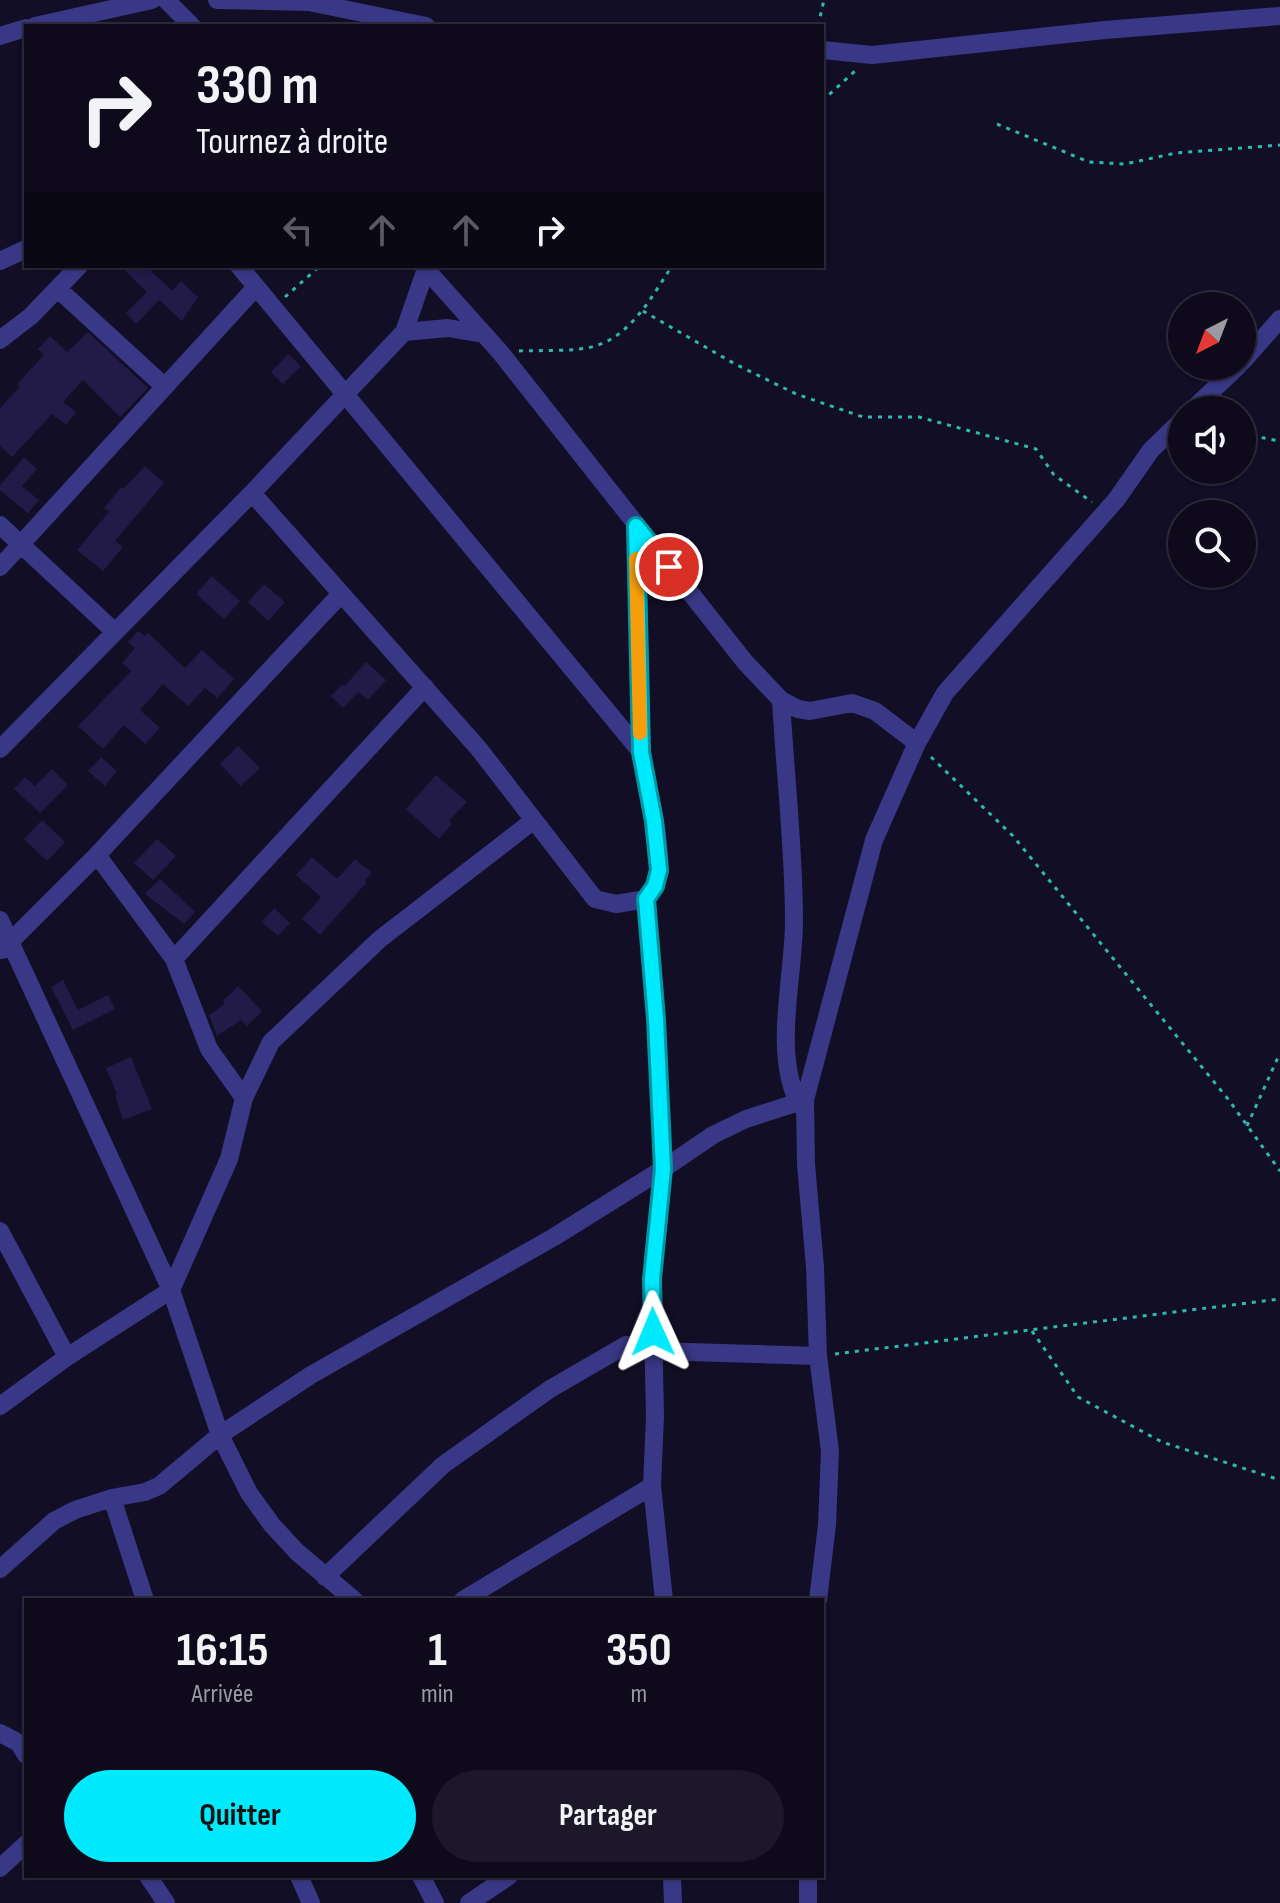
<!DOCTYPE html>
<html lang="fr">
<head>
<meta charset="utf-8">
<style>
  :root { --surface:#0e0a1c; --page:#1c1829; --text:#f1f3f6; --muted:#9b9aa3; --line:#2e2b3b; --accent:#00eafe }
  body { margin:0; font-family:"Sofia Sans Condensed",sans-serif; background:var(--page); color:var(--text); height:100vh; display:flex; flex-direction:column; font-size:30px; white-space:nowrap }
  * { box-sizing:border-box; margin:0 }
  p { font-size:26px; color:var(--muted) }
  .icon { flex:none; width:44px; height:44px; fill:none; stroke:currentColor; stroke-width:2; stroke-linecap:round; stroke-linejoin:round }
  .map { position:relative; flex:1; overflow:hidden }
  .details { position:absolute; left:24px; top:1598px; width:800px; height:280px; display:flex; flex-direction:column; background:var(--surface); border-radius:0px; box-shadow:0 2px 6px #0004,0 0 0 2px var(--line) }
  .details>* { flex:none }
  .top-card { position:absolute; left:24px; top:24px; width:800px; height:244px; border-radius:0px; box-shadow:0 2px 6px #0004,0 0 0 2px var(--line); background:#0e0a1c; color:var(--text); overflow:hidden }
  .needle { width:52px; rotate:222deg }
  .fabs { position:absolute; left:1168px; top:292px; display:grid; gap:16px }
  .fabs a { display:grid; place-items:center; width:88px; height:88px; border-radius:50%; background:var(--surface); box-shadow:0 2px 6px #0004,0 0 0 2px var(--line); font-size:40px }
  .pin { position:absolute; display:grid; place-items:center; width:68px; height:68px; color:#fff; margin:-34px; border:4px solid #fff; border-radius:50%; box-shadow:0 2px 8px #0007 }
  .me { position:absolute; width:88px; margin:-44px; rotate:359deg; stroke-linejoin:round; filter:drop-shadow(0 0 6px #0008) }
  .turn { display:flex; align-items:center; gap:28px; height:168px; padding:0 40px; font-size:36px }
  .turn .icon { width:104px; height:104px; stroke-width:2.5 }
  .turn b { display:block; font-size:56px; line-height:68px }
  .lanes { display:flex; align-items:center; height:76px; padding:0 40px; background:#0003; justify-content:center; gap:40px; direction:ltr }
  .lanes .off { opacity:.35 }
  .eta { display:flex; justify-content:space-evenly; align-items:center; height:136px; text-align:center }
  .eta b { font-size:48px; font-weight:700; line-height:56px }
  .button { display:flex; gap:16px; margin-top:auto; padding:16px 40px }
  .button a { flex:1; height:92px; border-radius:48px; background:var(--accent); color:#111; font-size:32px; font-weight:700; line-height:92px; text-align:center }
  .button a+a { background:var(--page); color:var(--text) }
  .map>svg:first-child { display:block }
  .building { fill:#221a47 }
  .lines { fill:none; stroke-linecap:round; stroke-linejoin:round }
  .path { stroke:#2cbaae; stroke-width:3; stroke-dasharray:4 6; stroke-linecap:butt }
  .minor { stroke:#393886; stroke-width:18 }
  .route-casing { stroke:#0098a5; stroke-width:20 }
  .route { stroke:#00eafe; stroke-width:14 }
  .slow { stroke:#f59e0b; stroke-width:14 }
</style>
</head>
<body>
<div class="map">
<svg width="1280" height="1903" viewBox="0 0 1280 1903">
  <rect width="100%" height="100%" fill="#120e25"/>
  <path class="building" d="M 120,266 L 146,266 L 172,291 L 181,281 L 198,297 L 182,321 L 159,300 L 136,324 L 126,313 L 147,292 Z
    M 88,332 L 148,388 L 120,417 L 83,380 L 63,402 L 76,412 L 66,425 L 52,414 L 12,457 L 0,446 L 0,408 L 20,387 L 17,384 L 44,355 L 38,349 L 50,336 L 67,352 Z
    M 288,354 L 301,366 L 283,384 L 271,372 Z
    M 24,457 L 37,469 L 22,486 L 39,500 L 28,513 L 0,490 L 0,485 Z
    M 145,466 L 164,483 L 115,541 L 123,547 L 103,571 L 77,550 L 109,512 L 104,508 L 121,487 L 123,489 Z
    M 212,576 L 240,601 L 224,619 L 196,594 Z
    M 264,584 L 285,602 L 268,621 L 248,602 Z
    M 138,631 L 145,636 L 148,633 L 185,668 L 202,650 L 234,679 L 217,698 L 205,688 L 188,706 L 163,684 L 140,710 L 160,728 L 145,744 L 124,725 L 103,749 L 78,726 L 131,671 L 122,663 L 135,648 L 128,642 Z
    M 366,662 L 386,680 L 368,700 L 358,692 L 343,708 L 331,696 L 342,684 L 345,686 Z
    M 238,746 L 260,768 L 241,786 L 220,764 Z
    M 101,757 L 117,771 L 105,786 L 88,771 Z
    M 52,769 L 68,785 L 40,813 L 14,789 L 25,777 L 35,786 Z
    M 436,775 L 467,802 L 449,821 L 452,824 L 439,839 L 406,809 Z
    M 42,820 L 65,842 L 47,861 L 24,839 Z
    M 157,839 L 176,856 L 153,880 L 134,863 Z
    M 312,857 L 337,879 L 355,859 L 372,873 L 365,880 L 367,882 L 320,935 L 302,919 L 321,897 L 296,875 Z
    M 160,879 L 195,912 L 184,924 L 145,894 Z
    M 274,908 L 290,923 L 278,936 L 262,922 Z
    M 63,980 L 78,1010 L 108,995 L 115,1009 L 73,1030 L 51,987 Z
    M 238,986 L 262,1011 L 247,1026 L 241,1020 L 217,1036 L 209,1015 L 225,1004 L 223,1001 Z
    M 131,1057 L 152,1109 L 123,1120 L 115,1095 L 117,1094 L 106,1068 Z"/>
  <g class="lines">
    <path class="path" d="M 818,26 L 824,0
      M 822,101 L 855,71
      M 997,124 L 1089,162 L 1125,164 L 1176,153 L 1280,145
      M 285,297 L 320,266
      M 643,311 L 735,364 L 796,394 L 863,417 L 919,417 L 1036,449 L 1054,475 L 1092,502
      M 519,351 C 540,350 577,352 595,346 C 632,335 652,296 672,266
      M 1242,434 L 1280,441
      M 931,757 L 1013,836 L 1228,1099 L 1280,1171
      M 1247,1126 L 1280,1053
      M 1032,1331 L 1078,1397 L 1162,1442 L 1280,1480
      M 835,1354 L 1280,1299"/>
    <path class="minor" d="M 166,0 L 192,26
      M 217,0 L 309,2 L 426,26
      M 35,26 L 152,0
      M 0,36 L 26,28
      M 822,50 L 872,55 L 1105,30 L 1280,16
      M 0,261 L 26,249
      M 239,266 L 641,752 C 647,786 661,836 659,870 C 658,881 652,890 646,899 L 616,904 L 595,899 L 479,749 L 252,493
      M 423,266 L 500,352 L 745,662 L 781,700 L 798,709 L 810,711 L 852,703 L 875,711 L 917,743
      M 58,289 L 165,387
      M 404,332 L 448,328 L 483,334
      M 0,340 L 31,316 L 79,266
      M 1242,362 L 1280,319
      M 1192,410 L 1238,366
      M 0,525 L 115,632
      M 636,526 L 641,752
      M 0,567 L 256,287
      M 781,700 C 785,773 794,847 794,921 C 794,977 773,1050 798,1102
      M 0,749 L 252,493 L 404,332 L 426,269
      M 97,855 L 174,959 L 209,1049 L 244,1098
      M 0,920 L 171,1290 L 220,1435 L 249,1493 L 272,1525 L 297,1552 L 354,1600
      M 2,950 L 97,855 L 340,595
      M 174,959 L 425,687
      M 0,1231 L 67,1357
      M 0,1406 L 67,1357 L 171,1290 L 229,1159 L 244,1098 L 271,1042 L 380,939 L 534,820
      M 0,1569 L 54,1521 L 75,1510 L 112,1498
      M 325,1577 L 443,1465 L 550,1389 L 626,1345 L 640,1346 L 654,1351 L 818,1356
      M 145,1600 L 112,1498 L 145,1492 L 159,1486 L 220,1435 L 311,1375 L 554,1237 L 663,1169 L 656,1019 L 646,899
      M 463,1600 L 652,1486
      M 664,1600 L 652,1486 L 655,1416 L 652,1279 L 663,1169 L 713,1135 L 746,1119 L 805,1100
      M 818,1600 L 827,1525 L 830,1451 L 818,1356 L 815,1267 L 806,1164 L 805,1100 L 874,840 L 917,743 L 945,693 L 1116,500 L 1151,450 L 1182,420
      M 0,1733 L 19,1743 L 26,1755
      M 0,1868 L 26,1844
      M 148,1876 L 166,1903
      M 299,1876 L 311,1903
      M 421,1876 L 435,1903
      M 672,1876 L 673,1903
      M 808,1876 L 808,1903
      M 469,1903 L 509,1876"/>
  </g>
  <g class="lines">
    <defs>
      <path id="route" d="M 653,1332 L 652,1279 L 663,1169 L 656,1019 L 646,899 L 655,886 L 659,870 L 654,821 L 641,752 L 636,526 L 669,567"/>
    </defs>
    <use href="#route" class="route-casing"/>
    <use href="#route" class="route"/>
    <path class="slow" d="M 636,559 L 640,733"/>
  </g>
</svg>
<div class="fabs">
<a><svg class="needle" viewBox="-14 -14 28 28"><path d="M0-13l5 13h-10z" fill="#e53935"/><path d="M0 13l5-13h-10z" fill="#9b9aa3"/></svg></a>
<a><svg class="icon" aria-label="sound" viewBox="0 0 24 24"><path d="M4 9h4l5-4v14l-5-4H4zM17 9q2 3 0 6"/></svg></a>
<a><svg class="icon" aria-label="search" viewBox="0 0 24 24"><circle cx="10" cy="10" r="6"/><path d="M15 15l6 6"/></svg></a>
</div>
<div class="pin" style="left:669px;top:567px;background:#d93025"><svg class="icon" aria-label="arrive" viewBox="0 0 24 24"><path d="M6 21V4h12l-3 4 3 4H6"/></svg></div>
<svg class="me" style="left:653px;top:1332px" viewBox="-20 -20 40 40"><path d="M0-17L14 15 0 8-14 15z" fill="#00eafe" stroke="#fff" stroke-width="4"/></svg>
<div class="top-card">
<div class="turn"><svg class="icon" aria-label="right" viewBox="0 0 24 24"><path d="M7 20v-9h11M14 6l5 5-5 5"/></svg><div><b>330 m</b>Tournez à droite</div></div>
<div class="lanes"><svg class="icon off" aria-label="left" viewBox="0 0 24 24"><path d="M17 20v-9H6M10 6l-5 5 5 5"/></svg><svg class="icon off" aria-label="ahead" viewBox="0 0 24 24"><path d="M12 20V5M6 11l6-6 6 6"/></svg><svg class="icon off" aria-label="ahead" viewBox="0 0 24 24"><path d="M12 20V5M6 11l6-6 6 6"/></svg><svg class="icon" aria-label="right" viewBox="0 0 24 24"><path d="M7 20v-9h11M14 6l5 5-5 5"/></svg></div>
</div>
<section class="details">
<div class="eta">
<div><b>16:15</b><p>Arrivée</p></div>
<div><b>1</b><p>min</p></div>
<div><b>350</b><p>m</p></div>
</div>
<div class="button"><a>Quitter</a><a>Partager</a></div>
</section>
</div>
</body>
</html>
